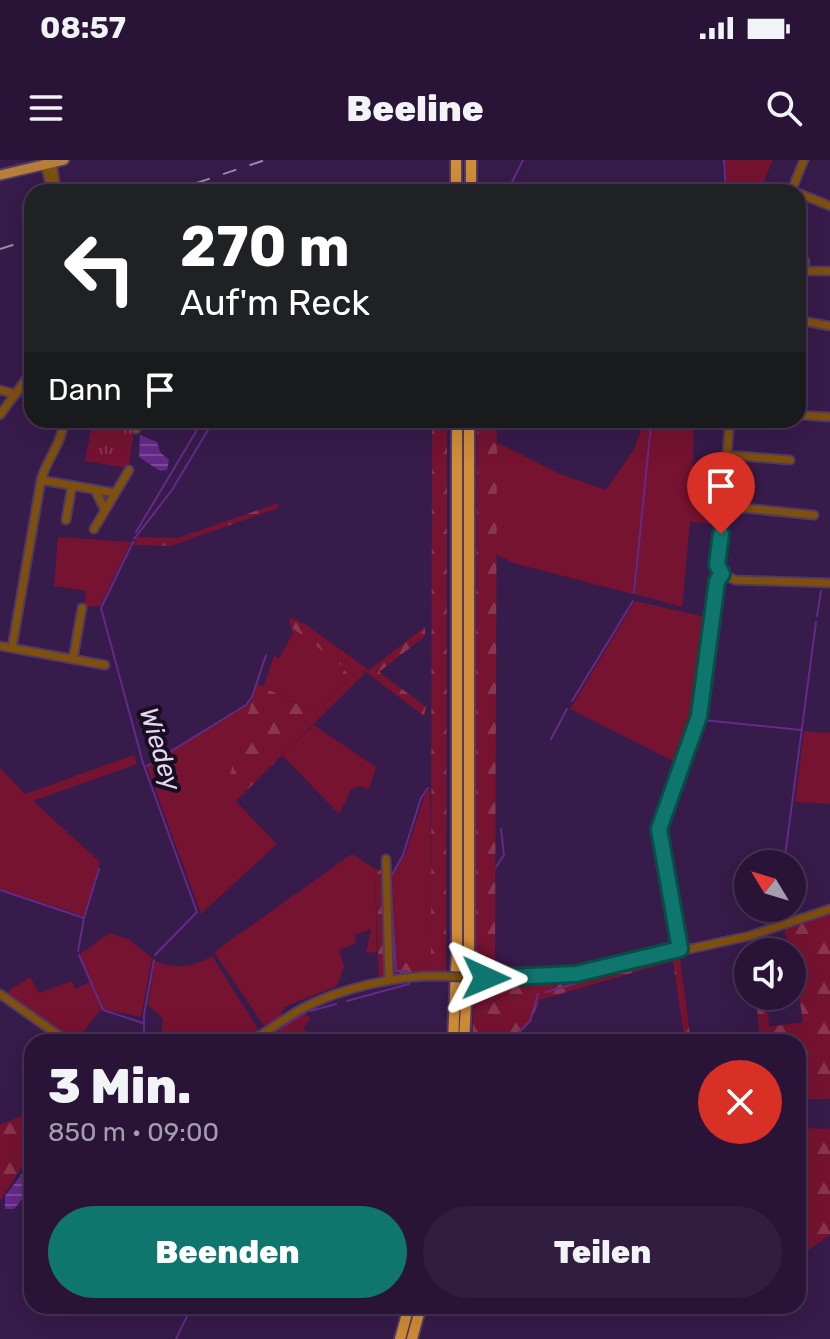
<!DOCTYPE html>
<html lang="de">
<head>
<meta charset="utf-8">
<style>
  :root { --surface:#291438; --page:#311d40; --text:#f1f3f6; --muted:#a59eae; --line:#453353; --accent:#0f766e }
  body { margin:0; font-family:Rubik,sans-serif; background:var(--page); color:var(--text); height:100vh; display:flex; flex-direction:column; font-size:30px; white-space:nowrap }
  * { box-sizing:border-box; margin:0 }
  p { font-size:26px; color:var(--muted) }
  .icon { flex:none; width:44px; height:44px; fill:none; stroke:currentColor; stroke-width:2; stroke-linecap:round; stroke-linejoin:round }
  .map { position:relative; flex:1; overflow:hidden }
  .details { position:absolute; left:24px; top:874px; width:782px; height:280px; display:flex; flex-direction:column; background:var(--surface); border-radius:24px; box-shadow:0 8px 32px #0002,0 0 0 2px var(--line) }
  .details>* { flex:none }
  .banner { position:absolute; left:24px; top:24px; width:782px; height:244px; border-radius:24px; box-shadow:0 8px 32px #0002,0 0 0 2px var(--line); background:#202124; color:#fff; overflow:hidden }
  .needle { width:52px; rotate:308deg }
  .tools { position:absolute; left:734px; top:690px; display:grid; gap:16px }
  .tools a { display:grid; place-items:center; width:72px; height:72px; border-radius:50%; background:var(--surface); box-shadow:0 8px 32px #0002,0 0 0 2px var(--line); font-size:40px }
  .pin { position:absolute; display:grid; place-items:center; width:68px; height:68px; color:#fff; margin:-82px -34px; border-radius:50% 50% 50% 0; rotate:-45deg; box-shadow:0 0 8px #0007 }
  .pin .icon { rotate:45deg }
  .me { position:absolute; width:88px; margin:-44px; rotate:91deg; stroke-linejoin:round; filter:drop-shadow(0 0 6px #0008) }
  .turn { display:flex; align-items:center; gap:28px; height:168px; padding:0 24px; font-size:36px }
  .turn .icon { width:104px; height:104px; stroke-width:2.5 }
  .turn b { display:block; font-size:56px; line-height:68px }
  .then { display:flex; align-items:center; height:76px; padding:0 24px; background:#0003; gap:16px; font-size:30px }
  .round { display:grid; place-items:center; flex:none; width:84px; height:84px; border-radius:42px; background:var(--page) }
  .summary { display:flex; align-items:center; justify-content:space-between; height:136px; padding:0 24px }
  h1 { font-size:48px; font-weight:800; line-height:60px }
  .primary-button { display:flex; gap:16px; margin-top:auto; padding:16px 24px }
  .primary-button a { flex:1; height:92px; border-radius:48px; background:var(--accent); color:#fff; font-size:32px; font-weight:800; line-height:92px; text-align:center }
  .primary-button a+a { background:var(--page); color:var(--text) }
  .status { display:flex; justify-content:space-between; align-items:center; height:56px; padding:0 40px; background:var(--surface); direction:ltr }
  .status svg { height:22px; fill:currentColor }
  header { display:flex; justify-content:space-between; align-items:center; height:104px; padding:0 24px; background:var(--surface); font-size:36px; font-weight:800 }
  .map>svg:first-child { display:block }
  .grass { fill:#751331 }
  .forest { fill:url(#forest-firs) }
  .park { fill:url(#park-tufts) }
  .water { fill:url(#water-rules) }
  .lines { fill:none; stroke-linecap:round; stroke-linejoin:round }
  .stream { stroke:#642a89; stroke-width:2 }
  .minor-casing { stroke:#523963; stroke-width:11 }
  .major-casing { stroke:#523963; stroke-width:13 }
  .highway-casing { stroke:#523963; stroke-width:14 }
  .minor { stroke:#7e500e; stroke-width:7 }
  .major { stroke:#b57e39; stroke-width:9 }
  .highway { stroke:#d18d37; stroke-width:10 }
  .rail { stroke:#9c8ca8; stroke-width:2; stroke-dasharray:14 14; stroke-linecap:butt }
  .minor-bridge-casing { stroke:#523963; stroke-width:11; stroke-linecap:butt }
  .minor-bridge { stroke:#7e500e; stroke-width:7 }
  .route-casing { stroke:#0a4d48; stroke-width:20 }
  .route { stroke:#0f766e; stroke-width:14 }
  .labels { text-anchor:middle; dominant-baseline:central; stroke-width:8; stroke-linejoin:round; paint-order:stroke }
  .water-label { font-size:26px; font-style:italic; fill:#e3d6ef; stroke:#190d21 }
</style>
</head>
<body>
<div class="status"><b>08:57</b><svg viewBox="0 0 49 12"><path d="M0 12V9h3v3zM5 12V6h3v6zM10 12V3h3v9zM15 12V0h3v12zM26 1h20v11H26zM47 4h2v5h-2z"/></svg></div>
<header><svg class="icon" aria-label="menu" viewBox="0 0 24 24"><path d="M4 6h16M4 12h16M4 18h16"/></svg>Beeline<svg class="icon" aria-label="search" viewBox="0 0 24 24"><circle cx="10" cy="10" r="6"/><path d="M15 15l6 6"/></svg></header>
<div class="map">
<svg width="830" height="1179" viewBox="0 0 830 1179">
  <defs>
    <pattern id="forest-firs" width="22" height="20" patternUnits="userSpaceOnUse" patternTransform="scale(2)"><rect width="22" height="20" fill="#751331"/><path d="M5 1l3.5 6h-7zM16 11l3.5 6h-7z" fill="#893650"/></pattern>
    <pattern id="park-tufts" width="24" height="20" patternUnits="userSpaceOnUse" patternTransform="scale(2)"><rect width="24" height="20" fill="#751331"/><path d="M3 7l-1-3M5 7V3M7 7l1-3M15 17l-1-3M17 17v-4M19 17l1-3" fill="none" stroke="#893650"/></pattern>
    <pattern id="water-rules" width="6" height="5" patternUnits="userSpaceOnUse" patternTransform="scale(2)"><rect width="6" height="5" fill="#642a89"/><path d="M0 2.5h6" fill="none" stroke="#7b499b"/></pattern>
  </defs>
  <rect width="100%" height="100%" fill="#371b4a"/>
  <path class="grass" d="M 725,0 L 773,0 L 759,32 L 727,32 Z
    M 644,260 L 652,260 L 633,434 L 513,403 L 496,394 L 496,282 L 560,314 L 606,330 L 635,288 Z
    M 655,260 L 694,260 L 692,342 L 719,345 L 718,364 L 690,362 L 682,447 L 635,434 L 651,266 Z
    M 58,377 L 131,382 L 100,446 L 84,447 L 86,431 L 54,426 Z
    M 635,441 L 710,458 L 695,555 L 679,604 L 570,549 Z
    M 291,467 L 345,507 L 336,529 L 312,551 L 263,527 L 274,496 L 279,498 L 293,473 Z
    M 252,542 L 226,631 L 277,684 L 201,754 L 147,607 Z
    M 314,565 L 376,607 L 369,629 L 359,626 L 351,630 L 339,654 L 282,595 Z
    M 804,571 L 830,573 L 830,644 L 795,642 Z
    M 134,595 L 137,604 L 33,641 L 100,702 L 84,756 L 0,729 L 0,608 L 25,634 Z
    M 430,629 L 432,801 L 398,803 L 393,714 L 405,695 L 425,634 Z
    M 352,694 L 375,709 L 377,792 L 366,793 L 371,769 L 354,775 L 356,783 L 339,790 L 344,806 L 337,826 L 284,847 L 279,861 L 266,869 L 214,792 Z
    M 109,773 L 130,780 L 152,798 L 141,857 L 103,849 L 80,794 Z
    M 212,796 L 260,872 L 242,882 L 160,882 L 163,859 L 148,845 L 155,801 C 178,809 191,808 212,796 Z
    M 30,817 L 39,833 L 72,821 L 75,829 L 91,822 L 101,849 L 75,882 L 5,833 Z
    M 305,854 L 311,858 L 303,869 L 318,882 L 274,882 L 271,875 Z"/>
  <path class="forest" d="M 432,260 L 447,260 L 446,812 L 398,813 L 379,820 L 375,709 L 393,714 L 398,803 L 431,801 Z
    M 477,260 L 497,260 L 495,806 L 600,806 L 551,816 L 475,814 Z
    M 278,343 L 278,348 L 171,386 L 133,385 L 137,377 L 178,378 Z
    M 289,457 L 305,464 L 369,510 L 425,467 L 425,476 L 379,512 L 426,547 L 424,556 L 366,512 L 235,642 L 225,631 L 257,524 L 312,551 L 336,529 L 345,508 L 291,467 Z
    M 830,751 L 830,939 L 798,939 L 798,882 L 760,882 L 756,836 L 767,836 L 769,867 L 803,862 L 792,792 L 789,792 L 784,767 Z
    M 679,791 L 691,882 L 685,882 L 673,801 L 539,840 L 531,862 L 510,882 L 472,882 L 475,822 L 551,821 Z
    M 32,951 L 32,1000 L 26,1000 L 0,1041 L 0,965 Z
    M 798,951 L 804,968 L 830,969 L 830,1075 L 798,1097 Z"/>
  <path class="park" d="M 93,260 L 117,260 L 135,268 L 128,308 L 85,301 Z"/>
  <path class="water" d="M 140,275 L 157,282 L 160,292 L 169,300 L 167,310 L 160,311 L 139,297 Z
    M 24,1011 L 32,1019 L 30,1030 L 14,1049 L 5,1049 L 5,1036 Z"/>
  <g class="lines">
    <path class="stream" d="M 724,0 L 726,32
      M 507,32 L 523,0
      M 136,372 L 203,260
      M 134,379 L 172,330 L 214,260
      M 133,382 L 101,448 L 143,603 L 197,752 L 155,795
      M 634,433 L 651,265 L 654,260
      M 817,456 L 821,431
      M 572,541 L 633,441
      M 703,560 L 801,570
      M 551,579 L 567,549
      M 147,606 L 246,545 L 252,537 L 266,495
      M 655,662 L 676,611
      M 784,704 L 816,462
      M 496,707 L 504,695 L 501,669
      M 0,730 L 84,758 L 78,791
      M 84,758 L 99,709
      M 777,763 L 778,748
      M 695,791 L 767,776
      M 79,795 L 103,850 L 143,863
      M 407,811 L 396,811 L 390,718 L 403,695 L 421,638 L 428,628
      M 546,832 L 660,799
      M 347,841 L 409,824
      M 310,851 L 336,844
      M 271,874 L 305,853
      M 144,882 L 144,855 L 154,800
      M 509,882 L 530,861 L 538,834
      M 176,1179 L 192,1146"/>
    <defs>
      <path id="minor" d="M 44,0 L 52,32
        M 52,0 L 56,30
        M 791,32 L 804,0
        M 798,33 L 830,46
        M 803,111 L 830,111
        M 802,120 L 805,101
        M 798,160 L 830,166
        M 21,228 L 32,235
        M 0,230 L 16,234
        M 0,255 L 32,211
        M 798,255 L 830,257
        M 136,269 L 139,260
        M 727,295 L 790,300
        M 41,320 L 115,333
        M 95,330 L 105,350
        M 723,346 L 814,355
        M 66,360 L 72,326
        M 94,369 L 129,310
        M 722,414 L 735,420 L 830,423
        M 0,486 L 105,505
        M 12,488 L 41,320 C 46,300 65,279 63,260
        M 73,499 L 82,448
        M 386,699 L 389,820
        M 680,789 L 659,669 L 696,569 L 717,421 L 722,414 L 717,405 L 730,260
        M 486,818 L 576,814 L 749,776 L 830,749
        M 0,834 L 68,882
        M 250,882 C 268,871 285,858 303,848 C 342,828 394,816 437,816"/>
      <path id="major" d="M 0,15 L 64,0"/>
      <path id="highway" d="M 456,0 L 456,32
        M 471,32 L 471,0
        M 453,882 L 457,787 L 457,260
        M 464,882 L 469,785 L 469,260
        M 400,1179 L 409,1146
        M 412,1179 L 421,1146"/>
    </defs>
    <use href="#minor" class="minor-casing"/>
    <use href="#major" class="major-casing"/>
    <use href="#highway" class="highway-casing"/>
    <use href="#minor" class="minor"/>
    <use href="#major" class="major"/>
    <use href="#highway" class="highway"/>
    <path class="rail" d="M 170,32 L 265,0
      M 0,89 L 32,79"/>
    <defs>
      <path id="minor-bridge" d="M 437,816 L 486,818"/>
    </defs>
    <use href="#minor-bridge" class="minor-bridge-casing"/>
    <use href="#minor-bridge" class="minor-bridge"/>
  </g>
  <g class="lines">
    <defs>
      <path id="route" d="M 486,818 L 576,814 L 680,789 L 659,669 L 699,556 L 717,421 L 722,414 L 717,405 L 721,374"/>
    </defs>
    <use href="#route" class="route-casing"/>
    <use href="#route" class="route"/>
  </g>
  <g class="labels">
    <g class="water-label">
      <text transform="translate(160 589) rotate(73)">Wiedey</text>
    </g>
  </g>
</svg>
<div class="tools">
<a><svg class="needle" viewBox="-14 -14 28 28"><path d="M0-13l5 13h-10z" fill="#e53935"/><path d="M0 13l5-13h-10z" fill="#a59eae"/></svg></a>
<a><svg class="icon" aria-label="sound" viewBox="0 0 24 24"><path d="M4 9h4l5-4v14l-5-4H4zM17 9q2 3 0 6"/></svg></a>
</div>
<div class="pin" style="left:721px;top:374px;background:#d93025"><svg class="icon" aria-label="arrive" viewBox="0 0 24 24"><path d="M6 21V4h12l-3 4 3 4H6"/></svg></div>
<svg class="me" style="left:486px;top:818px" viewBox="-20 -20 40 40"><path d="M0-17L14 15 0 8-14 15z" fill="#0f766e" stroke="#fff" stroke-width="4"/></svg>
<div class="banner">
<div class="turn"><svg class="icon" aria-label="left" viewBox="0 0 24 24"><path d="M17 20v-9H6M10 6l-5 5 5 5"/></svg><div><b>270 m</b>Auf'm Reck</div></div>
<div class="then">Dann<svg class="icon" aria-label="arrive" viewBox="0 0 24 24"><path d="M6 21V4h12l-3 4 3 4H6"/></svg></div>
</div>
<section class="details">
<div class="summary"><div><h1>3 Min.</h1><p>850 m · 09:00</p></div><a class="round" style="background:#d93025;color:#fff"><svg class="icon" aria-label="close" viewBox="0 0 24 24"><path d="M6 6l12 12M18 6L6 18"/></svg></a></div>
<div class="primary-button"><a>Beenden</a><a>Teilen</a></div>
</section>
</div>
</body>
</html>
